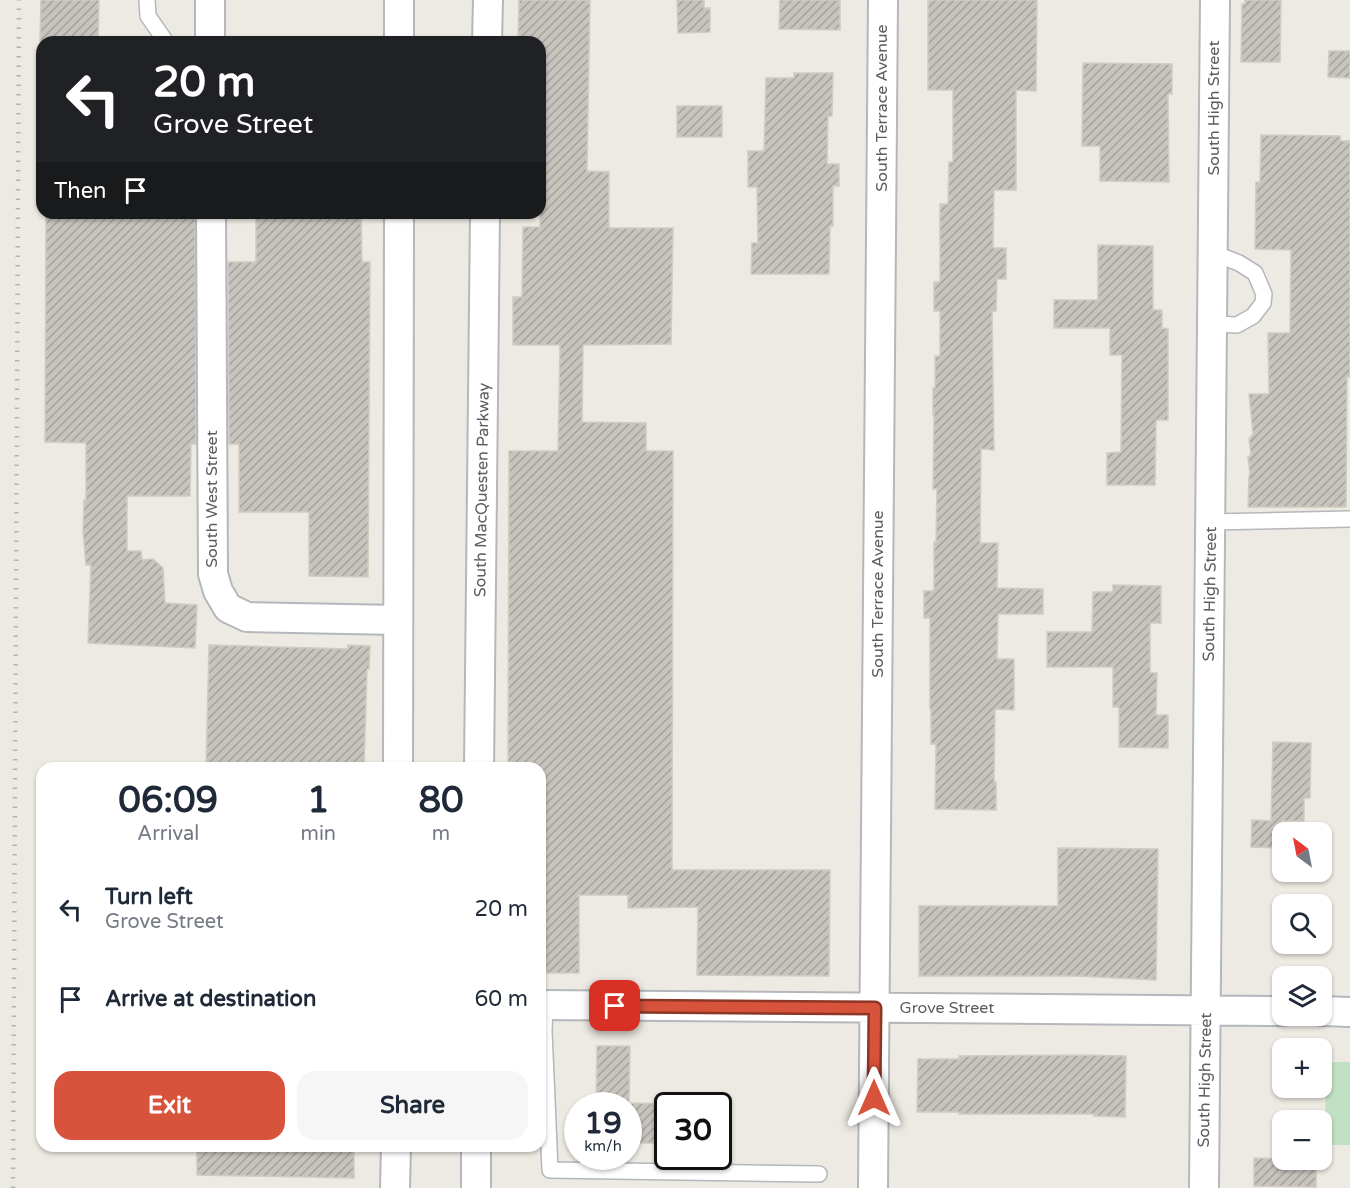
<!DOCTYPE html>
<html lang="en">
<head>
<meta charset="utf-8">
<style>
  :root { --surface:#fff; --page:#f6f6f7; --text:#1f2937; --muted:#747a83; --accent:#d8533b }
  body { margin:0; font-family:"Varela Round",sans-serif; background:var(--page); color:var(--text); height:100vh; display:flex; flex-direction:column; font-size:22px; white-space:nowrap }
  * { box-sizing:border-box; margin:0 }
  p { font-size:20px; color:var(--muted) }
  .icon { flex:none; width:33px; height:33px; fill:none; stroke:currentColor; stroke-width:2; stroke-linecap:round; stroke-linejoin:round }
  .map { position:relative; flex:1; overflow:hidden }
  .sheet { position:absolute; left:36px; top:762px; width:510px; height:390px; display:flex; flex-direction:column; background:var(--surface); border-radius:18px; box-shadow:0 2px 4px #0004 }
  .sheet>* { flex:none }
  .hud { position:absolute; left:36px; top:36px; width:510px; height:183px; border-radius:18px; box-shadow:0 2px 4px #0004; background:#202124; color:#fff; overflow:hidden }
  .needle { width:39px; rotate:328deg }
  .controls { position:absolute; left:1272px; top:822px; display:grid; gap:12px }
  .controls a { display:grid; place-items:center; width:60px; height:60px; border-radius:12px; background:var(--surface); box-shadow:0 2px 4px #0004; font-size:30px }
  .speed { position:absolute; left:564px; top:1092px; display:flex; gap:12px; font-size:30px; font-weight:700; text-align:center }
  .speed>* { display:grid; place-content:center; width:78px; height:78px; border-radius:50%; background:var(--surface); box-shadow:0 2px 4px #0004; line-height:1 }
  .speed small { font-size:15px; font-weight:400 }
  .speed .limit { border:3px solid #111; border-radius:9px; background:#fff; color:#111 }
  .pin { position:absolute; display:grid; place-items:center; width:51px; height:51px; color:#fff; margin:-26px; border-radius:12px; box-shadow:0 3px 9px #0006 }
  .me { position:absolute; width:66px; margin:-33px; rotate:0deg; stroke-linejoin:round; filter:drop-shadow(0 0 4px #0008) }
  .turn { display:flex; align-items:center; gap:21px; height:126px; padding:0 18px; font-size:27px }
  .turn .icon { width:78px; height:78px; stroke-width:2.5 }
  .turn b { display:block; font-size:42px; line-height:51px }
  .then { display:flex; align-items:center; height:57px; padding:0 18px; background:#0003; gap:12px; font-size:22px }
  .eta { display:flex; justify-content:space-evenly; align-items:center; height:102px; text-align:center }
  .eta b { font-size:36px; font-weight:700; line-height:42px }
  .button { display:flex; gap:12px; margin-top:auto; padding:12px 18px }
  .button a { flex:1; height:69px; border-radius:18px; background:var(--accent); color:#fff; font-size:24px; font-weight:700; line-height:69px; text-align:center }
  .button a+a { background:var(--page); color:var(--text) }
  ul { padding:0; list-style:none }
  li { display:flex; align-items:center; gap:18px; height:90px; padding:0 18px }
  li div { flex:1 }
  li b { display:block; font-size:22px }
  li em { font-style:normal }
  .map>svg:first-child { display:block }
  .pitch { fill:#c0e1c3 }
  .building { fill:url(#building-hatch); stroke:#d0ccc1; stroke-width:1.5 }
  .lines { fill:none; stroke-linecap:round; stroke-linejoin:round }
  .service-casing { stroke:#b4b7bb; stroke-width:18 }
  .minor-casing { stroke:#b4b7bb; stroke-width:32 }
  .service { stroke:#fff; stroke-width:15 }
  .minor { stroke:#fff; stroke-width:28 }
  .rail { stroke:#b2b3b3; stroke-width:4.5; stroke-dasharray:1.5 8; stroke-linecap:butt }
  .route-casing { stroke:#8c3626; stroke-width:15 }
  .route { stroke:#d8533b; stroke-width:10 }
  .labels { text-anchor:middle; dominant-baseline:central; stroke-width:4.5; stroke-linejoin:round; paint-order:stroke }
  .street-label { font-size:16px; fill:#5a5d61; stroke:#fff }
</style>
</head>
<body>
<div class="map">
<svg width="1350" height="1188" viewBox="0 0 1350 1188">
  <defs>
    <pattern id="building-hatch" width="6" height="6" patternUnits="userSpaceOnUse" patternTransform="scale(1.5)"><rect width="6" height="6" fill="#c7c4be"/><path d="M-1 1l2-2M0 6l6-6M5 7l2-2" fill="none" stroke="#a5a29e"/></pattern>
  </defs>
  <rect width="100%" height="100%" fill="#eceae2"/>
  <path class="pitch" d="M 1326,1062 L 1350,1062 L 1350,1145 L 1325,1145 Z"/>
  <path class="building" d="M 41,0 L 99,0 L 98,42 L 40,42 Z
    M 519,0 L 590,0 L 587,171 L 609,172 L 609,228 L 673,228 L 671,344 L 583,345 L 582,422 L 646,423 L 646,451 L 673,451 L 672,870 L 830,870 L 829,976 L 697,975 L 698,907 L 628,908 L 628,895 L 579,895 L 579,973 L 540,973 L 540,768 L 508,768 L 509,451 L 558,451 L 560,345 L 513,345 L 513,297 L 522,297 L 523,227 L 540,227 L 540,42 L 518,42 Z
    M 677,0 L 704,0 L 704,8 L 710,8 L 710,32 L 678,33 Z
    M 780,0 L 840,0 L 840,30 L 779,29 Z
    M 928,0 L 1037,0 L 1036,91 L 1016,90 L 1016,190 L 994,190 L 993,248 L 1006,248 L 1006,279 L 997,279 L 996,311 L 992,311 L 994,450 L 981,449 L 980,543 L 998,543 L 997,588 L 1043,589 L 1043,614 L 998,614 L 997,659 L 1014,659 L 1014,710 L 995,709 L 994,782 L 996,782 L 996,810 L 935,809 L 936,744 L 931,744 L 931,709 L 930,709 L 930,618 L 924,618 L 924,591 L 934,591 L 934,542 L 936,542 L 937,489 L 933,489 L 934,415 L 933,415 L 933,388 L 935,388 L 935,356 L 940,356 L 940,311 L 934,311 L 934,282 L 940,282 L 940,204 L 948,204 L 949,162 L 953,162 L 953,90 L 928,90 Z
    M 1245,0 L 1281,0 L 1280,62 L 1241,62 L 1242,4 L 1245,4 Z
    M 1329,51 L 1350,51 L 1350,78 L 1328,77 Z
    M 1083,63 L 1172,64 L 1172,94 L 1168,94 L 1169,182 L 1100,181 L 1100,146 L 1082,146 Z
    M 794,73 L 833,73 L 832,116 L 828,116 L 827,164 L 839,164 L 839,186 L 833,186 L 833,226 L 830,226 L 829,274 L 751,274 L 752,243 L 758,243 L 757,187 L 748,187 L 748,151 L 764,151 L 766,78 L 794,78 Z
    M 677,106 L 722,106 L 722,137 L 677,137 Z
    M 1261,135 L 1340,136 L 1341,141 L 1350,141 L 1350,377 L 1347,377 L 1346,507 L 1248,507 L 1249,476 L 1250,474 L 1248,457 L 1251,455 L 1249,439 L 1253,434 L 1249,394 L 1269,394 L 1268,333 L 1290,333 L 1291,250 L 1255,249 L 1256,182 L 1260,183 Z
    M 46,213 L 195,213 L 196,444 L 191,444 L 190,496 L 127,496 L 127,551 L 141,551 L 142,560 L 153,559 L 163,568 L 165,603 L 197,605 L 195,648 L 88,643 L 91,565 L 86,565 L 83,532 L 84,500 L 86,500 L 86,443 L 45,442 Z
    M 256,213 L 361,213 L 362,262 L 370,262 L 368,577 L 309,576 L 309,512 L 239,512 L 239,444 L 229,444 L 228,262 L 256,262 Z
    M 1098,245 L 1153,246 L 1153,310 L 1162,310 L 1162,328 L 1168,329 L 1168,420 L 1156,420 L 1155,485 L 1107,485 L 1107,453 L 1121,452 L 1122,355 L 1110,355 L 1110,328 L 1054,328 L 1054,300 L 1098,300 Z
    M 1113,585 L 1161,586 L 1161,623 L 1150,623 L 1150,673 L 1157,673 L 1156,715 L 1168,715 L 1168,748 L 1119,747 L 1119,707 L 1113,707 L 1113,667 L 1047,667 L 1047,632 L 1092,632 L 1093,592 L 1113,592 Z
    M 209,645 L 348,649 L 348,645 L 370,646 L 369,669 L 367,669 L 364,768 L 206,768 Z
    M 1273,742 L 1311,743 L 1310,798 L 1304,798 L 1304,821 L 1282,821 L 1282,848 L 1251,847 L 1252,820 L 1271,821 Z
    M 1058,848 L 1158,849 L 1156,980 L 1075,976 L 919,976 L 919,906 L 1058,906 Z
    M 597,1046 L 630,1046 L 629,1103 L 668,1104 L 668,1143 L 628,1143 L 628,1106 L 596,1106 Z
    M 1082,1055 L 1126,1056 L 1125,1117 L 1094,1116 L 1094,1114 L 959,1114 L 959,1112 L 917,1112 L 918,1059 L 959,1059 L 959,1056 Z
    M 197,1146 L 354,1146 L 354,1178 L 197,1175 Z
    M 1254,1158 L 1316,1160 L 1316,1187 L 1254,1186 Z"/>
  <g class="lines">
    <defs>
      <path id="service" d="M 147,0 L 148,16 L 166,42
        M 1212,324 L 1237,325 L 1253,316 L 1263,303 L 1264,294 L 1255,273 L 1239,263 L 1221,256 L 1212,256
        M 1210,522 L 1350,519
        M 545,1005 L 544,1031 L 550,1170 L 819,1174"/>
      <path id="minor" d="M 210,0 L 210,42
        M 399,42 L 399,0
        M 487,42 L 488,0
        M 211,213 L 213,574 L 218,591 L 228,608 L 247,617 L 398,620
        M 398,768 L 399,213
        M 479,768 L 485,213
        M 540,1005 L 1282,1011
        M 1322,1011 L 1350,1012
        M 395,1188 L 396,1146
        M 476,1188 L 476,1146
        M 873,1188 L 883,0
        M 1204,1188 L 1215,0"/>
    </defs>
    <use href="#service" class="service-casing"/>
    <use href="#minor" class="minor-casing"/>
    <use href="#service" class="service"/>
    <use href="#minor" class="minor"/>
    <path class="rail" d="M 13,1188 L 19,0"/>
  </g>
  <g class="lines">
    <defs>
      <path id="route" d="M 615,1006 L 875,1008 L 874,1098"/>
    </defs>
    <use href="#route" class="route-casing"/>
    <use href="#route" class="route"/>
  </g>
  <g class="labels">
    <g class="street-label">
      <text transform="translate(882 108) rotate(-90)">South Terrace Avenue</text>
      <text transform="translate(1214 108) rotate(-90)">South High Street</text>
      <text transform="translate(482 490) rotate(-89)">South MacQuesten Parkway</text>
      <text transform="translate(212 499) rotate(-90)">South West Street</text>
      <text transform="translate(878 594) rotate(-90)">South Terrace Avenue</text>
      <text transform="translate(1210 594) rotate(-89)">South High Street</text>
      <text x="947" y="1008">Grove Street</text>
      <text transform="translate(1205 1080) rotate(-89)">South High Street</text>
    </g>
  </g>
</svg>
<div class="controls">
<a><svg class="needle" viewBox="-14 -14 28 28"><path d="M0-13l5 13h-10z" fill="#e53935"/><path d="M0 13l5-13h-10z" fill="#747a83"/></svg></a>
<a><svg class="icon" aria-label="search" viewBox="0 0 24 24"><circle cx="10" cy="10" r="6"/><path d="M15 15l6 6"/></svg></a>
<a><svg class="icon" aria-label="layers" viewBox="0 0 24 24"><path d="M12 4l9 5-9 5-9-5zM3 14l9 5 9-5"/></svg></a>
<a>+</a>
<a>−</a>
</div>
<div class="speed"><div>19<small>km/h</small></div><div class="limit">30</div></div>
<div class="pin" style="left:615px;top:1006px;background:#d93025"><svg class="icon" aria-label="arrive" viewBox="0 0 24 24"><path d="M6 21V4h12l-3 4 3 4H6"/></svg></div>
<svg class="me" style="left:874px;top:1098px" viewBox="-20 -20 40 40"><path d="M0-17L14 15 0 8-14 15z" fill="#d8533b" stroke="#fff" stroke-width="4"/></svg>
<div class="hud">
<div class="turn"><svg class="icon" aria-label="left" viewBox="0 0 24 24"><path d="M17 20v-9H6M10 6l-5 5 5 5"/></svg><div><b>20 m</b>Grove Street</div></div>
<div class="then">Then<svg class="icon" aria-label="arrive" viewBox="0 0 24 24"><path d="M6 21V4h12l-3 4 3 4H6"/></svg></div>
</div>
<section class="sheet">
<div class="eta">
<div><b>06:09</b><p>Arrival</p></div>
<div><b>1</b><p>min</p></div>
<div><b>80</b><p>m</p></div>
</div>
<ul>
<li><svg class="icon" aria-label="left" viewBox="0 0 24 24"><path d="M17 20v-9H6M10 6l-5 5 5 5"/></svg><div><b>Turn left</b><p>Grove Street</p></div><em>20 m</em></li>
<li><svg class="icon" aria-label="arrive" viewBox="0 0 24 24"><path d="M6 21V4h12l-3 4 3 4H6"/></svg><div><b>Arrive at destination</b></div><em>60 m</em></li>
</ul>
<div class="button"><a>Exit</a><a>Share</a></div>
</section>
</div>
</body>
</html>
